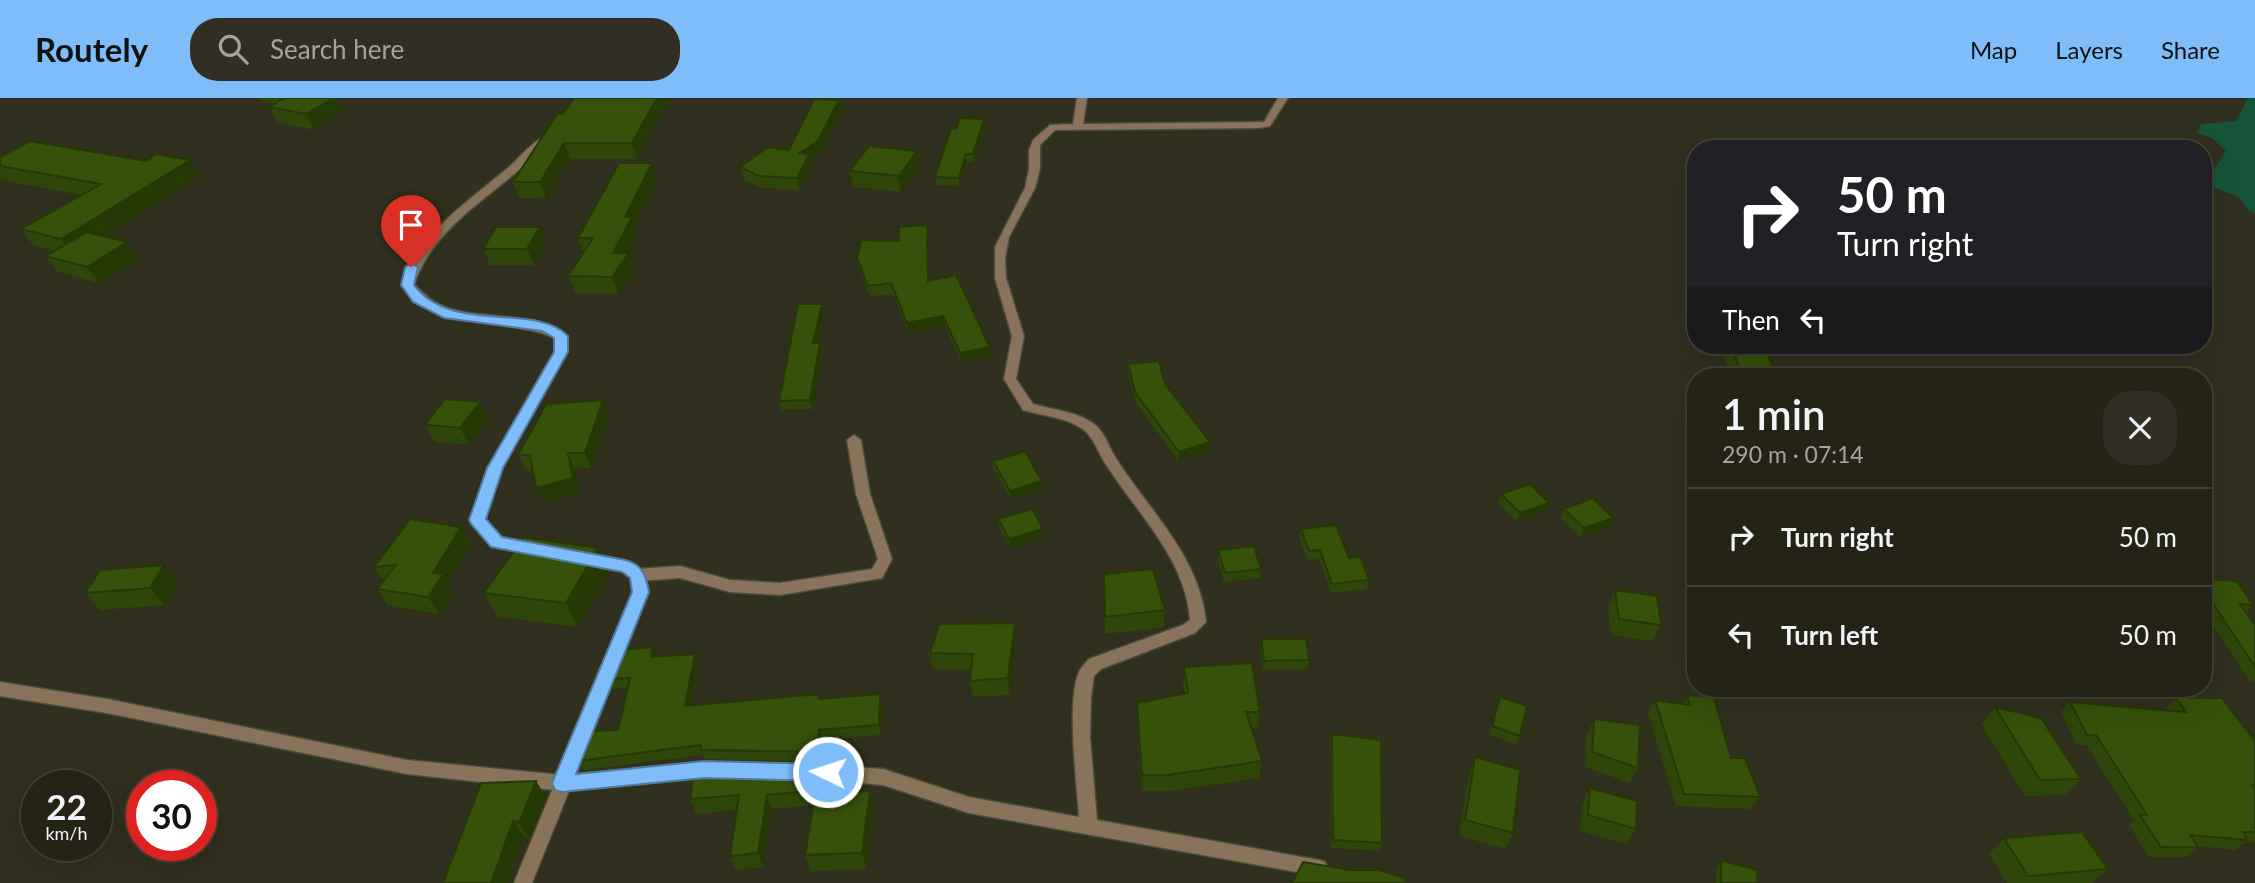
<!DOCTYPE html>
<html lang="en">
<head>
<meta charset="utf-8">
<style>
  :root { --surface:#252316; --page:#312f23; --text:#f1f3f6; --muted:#a3a4a1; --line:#424035; --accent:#7ebdf9 }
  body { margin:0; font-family:Lato,sans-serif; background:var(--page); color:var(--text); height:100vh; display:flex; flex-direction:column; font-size:26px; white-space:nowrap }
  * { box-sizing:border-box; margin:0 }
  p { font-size:23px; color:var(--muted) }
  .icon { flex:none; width:38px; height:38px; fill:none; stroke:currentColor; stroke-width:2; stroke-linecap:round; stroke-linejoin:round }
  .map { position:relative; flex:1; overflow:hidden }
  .panel { position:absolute; left:1687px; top:270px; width:525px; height:329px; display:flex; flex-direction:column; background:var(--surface); border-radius:28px; box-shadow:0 7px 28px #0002,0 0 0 2px var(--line) }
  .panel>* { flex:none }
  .banner { position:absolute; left:1687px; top:42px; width:525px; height:214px; border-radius:28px; box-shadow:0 7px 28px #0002,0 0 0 2px var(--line); background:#202124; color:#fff; overflow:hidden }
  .speed { position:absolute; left:21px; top:672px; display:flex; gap:14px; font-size:35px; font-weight:700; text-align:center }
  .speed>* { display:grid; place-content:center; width:91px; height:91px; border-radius:50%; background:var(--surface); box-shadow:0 7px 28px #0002,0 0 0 2px var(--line); line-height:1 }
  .speed small { font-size:18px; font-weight:400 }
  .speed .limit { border:10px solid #d22; background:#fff; color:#111 }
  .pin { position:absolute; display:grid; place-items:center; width:60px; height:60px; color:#fff; margin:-72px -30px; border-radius:50% 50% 50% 0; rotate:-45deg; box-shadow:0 0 7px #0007 }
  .pin .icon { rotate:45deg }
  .me { position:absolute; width:77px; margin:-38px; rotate:274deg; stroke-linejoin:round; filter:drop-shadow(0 0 5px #0008) }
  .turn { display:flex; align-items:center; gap:24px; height:147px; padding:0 35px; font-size:32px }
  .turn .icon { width:91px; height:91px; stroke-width:2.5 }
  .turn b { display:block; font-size:49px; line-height:60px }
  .then { display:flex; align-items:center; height:66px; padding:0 35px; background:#0003; gap:14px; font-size:26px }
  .round { display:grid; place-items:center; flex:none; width:74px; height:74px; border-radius:28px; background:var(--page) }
  .summary { display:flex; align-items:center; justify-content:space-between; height:119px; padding:0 35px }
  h1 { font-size:42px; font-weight:600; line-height:52px }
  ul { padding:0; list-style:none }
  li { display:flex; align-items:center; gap:21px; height:98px; padding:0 35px; border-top:2px solid var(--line) }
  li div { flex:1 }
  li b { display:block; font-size:26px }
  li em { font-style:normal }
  header { display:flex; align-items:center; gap:42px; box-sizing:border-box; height:98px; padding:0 35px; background:var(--accent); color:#111 }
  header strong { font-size:33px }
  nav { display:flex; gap:38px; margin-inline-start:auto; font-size:24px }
  .search { width:490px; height:63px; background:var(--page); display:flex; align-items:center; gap:18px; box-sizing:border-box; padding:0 24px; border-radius:28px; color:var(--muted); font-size:26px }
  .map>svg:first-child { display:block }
  .water { fill:#155438 }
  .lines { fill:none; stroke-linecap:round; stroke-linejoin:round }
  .minor-casing { stroke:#4c4a3a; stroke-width:3 }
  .tertiary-casing { stroke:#4c4a3a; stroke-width:3 }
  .minor { fill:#89745b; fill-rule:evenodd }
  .tertiary { fill:#89745b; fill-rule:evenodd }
  .wall { fill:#2e4609 }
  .shaded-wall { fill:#253907 }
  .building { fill:#35510a; stroke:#253907; stroke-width:2 }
  .route { fill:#7ebdf9; stroke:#527ba2; stroke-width:2 }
</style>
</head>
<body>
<header>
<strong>Routely</strong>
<div class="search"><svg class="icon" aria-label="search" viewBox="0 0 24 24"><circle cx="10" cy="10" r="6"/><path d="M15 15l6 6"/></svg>Search here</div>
<nav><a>Map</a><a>Layers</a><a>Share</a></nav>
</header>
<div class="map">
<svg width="2255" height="785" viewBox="0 0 2255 785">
  <rect width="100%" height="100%" fill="#312f1e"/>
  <path class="water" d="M 2248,0 L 2255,0 L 2255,115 L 2250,113 L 2238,99 L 2205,86 L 2226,53 L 2212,40 L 2197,35 L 2201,26 L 2236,23 Z"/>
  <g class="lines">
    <defs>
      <path id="minor" d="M 1077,0 L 1087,0 L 1083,26 L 1260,24 L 1264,24 L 1278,0 L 1288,0 L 1270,28 L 1260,30 L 1055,32 L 1040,47 L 1040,71 L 1035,90 L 1009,139 L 1005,160 L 1006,180 L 1024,238 L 1016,281 L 1033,306 C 1053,312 1076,313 1094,326 C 1105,334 1109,350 1117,362 C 1150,413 1200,460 1206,524 L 1195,535 L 1101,571 L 1094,578 L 1091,600 L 1090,639 L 1097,722 L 1319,762 L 1325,764 L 1328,770 L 1325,776 L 1319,778 L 969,715 L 883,687 L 804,680 L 798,678 L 795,673 L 798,668 L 804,666 L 883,671 L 969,699 L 1079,719 C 1077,686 1066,603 1079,574 C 1081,569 1086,565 1089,561 L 1183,527 L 1190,522 C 1186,462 1138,416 1107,368 C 1099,357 1095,341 1084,332 C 1067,319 1043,318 1023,312 L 1004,281 L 1012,238 L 995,180 L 995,149 L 1025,90 L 1029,71 L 1029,52 L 1033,42 L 1050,27 L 1073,26 Z
        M 854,337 L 861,342 L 870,396 L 892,461 L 882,480 L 780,497 L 730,494 L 680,480 L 638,483 L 633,481 L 631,477 L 633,473 L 638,471 L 680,468 L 730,482 L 780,485 L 872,471 L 878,461 L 856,396 L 847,342 Z
        M 0,584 L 107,601 L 407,662 L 562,677 L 714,665 L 720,667 L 723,672 L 720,677 L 714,679 L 562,693 L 407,676 L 107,615 L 0,598 Z"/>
      <path id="tertiary" d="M 545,38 L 550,41 C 506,94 439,118 414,186 C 423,196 432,204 445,209 C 480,223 539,212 567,238 L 567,254 L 502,370 L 485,421 L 501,439 L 540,447 L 542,451 L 540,455 L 535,456 L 492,448 L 470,422 L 488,370 L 555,254 L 555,240 C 504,218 440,234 402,187 C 422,133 465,106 508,70 C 519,60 532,44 545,38 Z
        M 586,455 L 631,464 L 643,473 L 649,494 L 532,785 L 514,785 L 633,494 L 631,480 L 622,473 L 581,465 L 579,461 L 581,457 Z"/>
    </defs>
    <use href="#minor" class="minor-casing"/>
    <use href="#tertiary" class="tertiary-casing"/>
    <use href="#minor" class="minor"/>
    <use href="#tertiary" class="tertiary"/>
  </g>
  <path class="wall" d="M 258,0 L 337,0 L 344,14 L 314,32 L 277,24 L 269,9 L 274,6 L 259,2 Z
    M 670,0 L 637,61 L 570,61 L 546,100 L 519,100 L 513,84 L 563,16 Z
    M 839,2 L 842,13 L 820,55 L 810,61 L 812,68 L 800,92 L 762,90 L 743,81 L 740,69 L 789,52 Z
    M 984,21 L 985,29 L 974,64 L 967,64 L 959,88 L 936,87 L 935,79 L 956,31 Z
    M 917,53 L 919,69 L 901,94 L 853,89 L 850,73 Z
    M 0,59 L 200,78 L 104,138 L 127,144 L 138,161 L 99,185 L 58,174 L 46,158 L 54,153 L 33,147 L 21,131 L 81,97 L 0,82 Z
    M 657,81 L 635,126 L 637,135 L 627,155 L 634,172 L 618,195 L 575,195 L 568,178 L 583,155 L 578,140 Z
    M 929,137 L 929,183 L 990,249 L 991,259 L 961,265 L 945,228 L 909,236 L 893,196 L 870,198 L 859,170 L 857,160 L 899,143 Z
    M 546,145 L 534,167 L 490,167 L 483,151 Z
    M 822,206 L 824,214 L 817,245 L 822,253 L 813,311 L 781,312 L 779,303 Z
    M 1719,247 L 1763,247 L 1777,277 L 1776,278 L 1732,278 Z
    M 1128,266 L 1165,286 L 1210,353 L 1178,363 L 1135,303 L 1128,274 Z
    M 603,302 L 609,318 L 592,370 L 575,371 L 580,395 L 544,405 L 536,390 L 533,372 L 526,373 L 518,357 Z
    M 480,304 L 488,321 L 469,347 L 435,344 L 425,327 Z
    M 993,363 L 1042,383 L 1043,392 L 1011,401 L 994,371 Z
    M 1501,396 L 1546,414 L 1517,424 L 1498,405 Z
    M 1564,411 L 1613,420 L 1609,429 L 1581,439 L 1561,420 Z
    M 998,421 L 1043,431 L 1043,440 L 1010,450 L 999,430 Z
    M 1301,431 L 1349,460 L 1369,482 L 1367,491 L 1331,495 L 1319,461 L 1308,462 L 1299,440 Z
    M 471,446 L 448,483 L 454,493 L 439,516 L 388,508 L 377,491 L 383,483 L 374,469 Z
    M 598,450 L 609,475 L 578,529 L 498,519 L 484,495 Z
    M 1218,452 L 1261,471 L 1260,480 L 1224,484 L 1218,461 Z
    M 164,467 L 178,484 L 165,507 L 100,512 L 85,495 Z
    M 1104,476 L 1165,512 L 1164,529 L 1105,536 Z
    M 2203,481 L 2253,507 L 2246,514 L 2255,527 L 2255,584 L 2250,584 L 2203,512 Z
    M 1615,492 L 1661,527 L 1653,543 L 1611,537 L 1608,509 Z
    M 1016,541 L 1010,597 L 973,599 L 970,583 L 971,572 L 933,571 L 930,555 Z
    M 1261,541 L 1309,562 L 1308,571 L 1263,572 L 1260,550 Z
    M 695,556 L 699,566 L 691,607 L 819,596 L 821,601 L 882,606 L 881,637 L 822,642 L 823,664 L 705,661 L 703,657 L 584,672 L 578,663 L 618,632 L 627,590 L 613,591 L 608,581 L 657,559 Z
    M 1184,569 L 1260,614 L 1258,630 L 1251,631 L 1262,663 L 1259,680 L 1169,693 L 1142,693 L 1137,621 L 1137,605 L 1185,596 L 1183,585 Z
    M 1687,597 L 1760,699 L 1751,711 L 1676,708 L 1648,615 L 1655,602 L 1683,606 Z
    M 1500,599 L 1520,638 L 1516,646 L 1489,637 Z
    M 2176,600 L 2255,643 L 2255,744 L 2245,744 L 2235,752 L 2198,748 L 2198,749 L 2187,759 L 2149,759 L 2129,727 L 2134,722 L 2086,647 L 2077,647 L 2061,614 L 2070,604 L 2167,612 L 2166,610 Z
    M 1995,609 L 2081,681 L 2065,697 L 2025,698 L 1981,626 Z
    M 1594,621 L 1638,670 L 1630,685 L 1585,669 L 1587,636 Z
    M 1332,636 L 1382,745 L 1380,753 L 1331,750 L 1331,644 Z
    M 1475,659 L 1513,735 L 1506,751 L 1459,738 L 1469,676 Z
    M 824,684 L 824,694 L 870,693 L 874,709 L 867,771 L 811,773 L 805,757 L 813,707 L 772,711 L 763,769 L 736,772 L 730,758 L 737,712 L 696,716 L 690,701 Z
    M 481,685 L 546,699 L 529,740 L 524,739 Z
    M 1590,690 L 1636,731 L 1627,746 L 1580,733 L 1582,706 Z
    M 2004,740 L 2108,771 L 2092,785 L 2007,785 L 1989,756 Z
    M 1721,762 L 1757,785 L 1716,785 L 1716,770 Z"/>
  <path class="shaded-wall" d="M 334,0 L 337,0 L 344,14 L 314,32 L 306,16 Z
    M 657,0 L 670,0 L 637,61 L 632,45 Z
    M 839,2 L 842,13 L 820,55 L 810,61 L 812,68 L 800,92 L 797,80 L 800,55 Z
    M 984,21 L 985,29 L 974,64 L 973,56 Z
    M 564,45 L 570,61 L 546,100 L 540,84 Z
    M 917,53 L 919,69 L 901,94 L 899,78 Z
    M 966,56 L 967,64 L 959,88 L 959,80 Z
    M 190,62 L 200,78 L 73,157 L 61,141 Z
    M 652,65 L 657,81 L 635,126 L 637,135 L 625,161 L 629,155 L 634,172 L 618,195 L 612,179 L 613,155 L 625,119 Z
    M 927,127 L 929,137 L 929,193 L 928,183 Z
    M 540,129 L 546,145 L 534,167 L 527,151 Z
    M 127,144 L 138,161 L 99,185 L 87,169 Z
    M 822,206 L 824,214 L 815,254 L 813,245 Z
    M 943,218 L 945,228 L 909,236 L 907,225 Z
    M 820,245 L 822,253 L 813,311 L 810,302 Z
    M 990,249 L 991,259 L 961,265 L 960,255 Z
    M 603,302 L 609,318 L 592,370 L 585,355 Z
    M 480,304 L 488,321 L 469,347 L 460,330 Z
    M 1210,344 L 1210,353 L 1178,363 L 1179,354 Z
    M 568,355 L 575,371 L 580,395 L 544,405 L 536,390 Z
    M 1042,383 L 1043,392 L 1011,401 L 1010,393 Z
    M 1549,405 L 1546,414 L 1517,424 L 1520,415 Z
    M 1613,420 L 1609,429 L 1581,439 L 1584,430 Z
    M 461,429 L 471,446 L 448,483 L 454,493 L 439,516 L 428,499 L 433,475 Z
    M 1043,431 L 1043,440 L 1010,450 L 1009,441 Z
    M 598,450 L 609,475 L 578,529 L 566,505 Z
    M 164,467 L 178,484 L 165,507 L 150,490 Z
    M 1015,525 L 1016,541 L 1010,597 L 1008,580 Z
    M 653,549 L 658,559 L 651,559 Z
    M 695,556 L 699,566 L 689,618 L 685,608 Z
    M 880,596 L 882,606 L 881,637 L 879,627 Z
    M 819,632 L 822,642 L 823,664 L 820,654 Z
    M 819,670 L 824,684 L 825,706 L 820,692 Z
    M 536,683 L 546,699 L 529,740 L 519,725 Z
    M 870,693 L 874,709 L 867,771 L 862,755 Z
    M 767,697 L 772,711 L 763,769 L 758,755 Z
    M 513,723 L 524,739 L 508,785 L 491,785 Z"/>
  <path class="building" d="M 284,0 L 334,0 L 306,16 L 269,9 Z
    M 574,0 L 657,0 L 632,45 L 564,45 L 540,84 L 513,84 L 557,16 L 563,16 Z
    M 814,1 L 839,2 L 818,43 L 800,55 L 809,56 L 797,80 L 759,78 L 740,69 L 768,49 L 789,52 Z
    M 960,20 L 984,21 L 973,56 L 966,56 L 959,80 L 935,79 L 951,31 L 956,31 Z
    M 30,43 L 146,63 L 157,56 L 190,62 L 61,141 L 21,131 L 101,86 L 0,68 L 0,59 Z
    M 869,48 L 917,53 L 899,78 L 850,73 Z
    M 619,65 L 652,65 L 625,119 L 632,119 L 613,155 L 629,155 L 612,179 L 568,178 L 593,140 L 578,140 Z
    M 927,127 L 928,183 L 956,177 L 990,249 L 960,255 L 943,218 L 907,225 L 891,185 L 868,188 L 857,160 L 861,142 L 899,143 L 899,129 Z
    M 496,129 L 540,129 L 527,151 L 483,151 Z
    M 87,134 L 127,144 L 87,169 L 46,158 Z
    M 798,206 L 822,206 L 813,245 L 820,245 L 810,302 L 779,303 Z
    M 1730,247 L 1763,247 L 1777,277 L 1742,275 Z
    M 1159,263 L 1165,286 L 1210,344 L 1179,354 L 1135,294 L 1128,266 Z
    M 445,301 L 480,304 L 460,330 L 425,327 Z
    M 603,302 L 585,355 L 568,355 L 573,380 L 536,390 L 530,357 L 518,357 L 546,306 Z
    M 1025,353 L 1042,383 L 1010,393 L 993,363 Z
    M 1530,386 L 1549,405 L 1520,415 L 1501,396 Z
    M 1593,400 L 1613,420 L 1584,430 L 1564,411 Z
    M 1032,411 L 1043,431 L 1009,441 L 998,421 Z
    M 410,421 L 461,429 L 433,475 L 444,476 L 428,499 L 377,491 L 396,467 L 374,469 Z
    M 1336,427 L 1349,460 L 1360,458 L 1369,482 L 1332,486 L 1320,452 L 1309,453 L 1301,431 Z
    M 524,439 L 598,450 L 566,505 L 484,495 Z
    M 1254,448 L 1261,471 L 1225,475 L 1218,452 Z
    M 164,467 L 150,490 L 85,495 L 100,472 Z
    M 1153,471 L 1165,512 L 1105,519 L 1104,476 Z
    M 2203,481 L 2237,483 L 2253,507 L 2240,506 L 2255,527 L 2255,569 L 2212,504 L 2206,503 L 2203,500 Z
    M 1615,492 L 1657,498 L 1661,527 L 1619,521 Z
    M 1015,525 L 1008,580 L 970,583 L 973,556 L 930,555 L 939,526 Z
    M 1261,541 L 1306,541 L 1309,562 L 1264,563 Z
    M 653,549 L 651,559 L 695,556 L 685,608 L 819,596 L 819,601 L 880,596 L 879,627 L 819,632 L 820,654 L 700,652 L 701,647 L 578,663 L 587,633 L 618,632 L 630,580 L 608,581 L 620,552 Z
    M 1252,565 L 1260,614 L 1246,614 L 1262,663 L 1169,677 L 1142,677 L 1137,605 L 1188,595 L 1184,569 Z
    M 1687,597 L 1714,600 L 1731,660 L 1745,660 L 1760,699 L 1684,696 L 1655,602 L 1690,607 Z
    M 1500,599 L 1527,608 L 1520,638 L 1492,628 Z
    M 2176,600 L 2222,600 L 2255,643 L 2255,687 L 2252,687 L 2255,691 L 2255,734 L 2243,734 L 2247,742 L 2190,737 L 2198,749 L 2161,749 L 2140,717 L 2147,717 L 2096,637 L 2087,637 L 2070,604 L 2186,614 Z
    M 1995,609 L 2041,620 L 2081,681 L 2040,682 Z
    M 1594,621 L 1640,627 L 1638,670 L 1592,654 Z
    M 1332,636 L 1381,642 L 1382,745 L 1333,742 Z
    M 1475,659 L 1520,672 L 1513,735 L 1465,722 Z
    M 695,667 L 819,670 L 820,692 L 767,697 L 758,755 L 730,758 L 739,697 L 690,701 Z
    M 536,683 L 519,725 L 513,723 L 491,785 L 443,785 L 481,685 Z
    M 1590,690 L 1637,703 L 1636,731 L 1588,717 Z
    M 870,693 L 862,755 L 805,757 L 815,695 Z
    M 2082,734 L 2108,771 L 2028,778 L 2004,740 Z
    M 1721,762 L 1757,772 L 1757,785 L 1721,785 Z
    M 1303,764 L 1350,772 L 1378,772 L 1405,780 L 1404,785 L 1292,785 Z"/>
  <path class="route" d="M 411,165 L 418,169 L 414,187 C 451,237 536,204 568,238 L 568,254 L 503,370 L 486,421 L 502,439 L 626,462 C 643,467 646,478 649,494 L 576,676 L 704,663 L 828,666 L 835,668 L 838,674 L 835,680 L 828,683 L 704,680 L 562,694 L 555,692 L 552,685 L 632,494 L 630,480 L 622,474 L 491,449 L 471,426 L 469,422 L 487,370 L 554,254 L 554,240 L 542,233 L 444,220 L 413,204 L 401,187 L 405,169 Z"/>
</svg>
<div class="speed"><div>22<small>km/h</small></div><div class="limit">30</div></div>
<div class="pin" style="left:411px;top:169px;background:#d93025"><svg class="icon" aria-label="arrive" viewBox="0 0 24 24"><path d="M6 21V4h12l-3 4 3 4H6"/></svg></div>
<svg class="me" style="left:828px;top:674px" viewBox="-20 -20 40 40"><circle r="17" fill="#7ebdf9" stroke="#fff" stroke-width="3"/><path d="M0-11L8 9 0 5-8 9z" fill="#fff"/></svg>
<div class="banner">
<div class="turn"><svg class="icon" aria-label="right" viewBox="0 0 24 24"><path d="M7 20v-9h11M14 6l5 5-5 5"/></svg><div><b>50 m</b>Turn right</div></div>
<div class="then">Then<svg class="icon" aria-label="left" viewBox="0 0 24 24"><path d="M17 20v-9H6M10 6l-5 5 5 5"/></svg></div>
</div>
<section class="panel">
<div class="summary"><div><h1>1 min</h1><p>290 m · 07:14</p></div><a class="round"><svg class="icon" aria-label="close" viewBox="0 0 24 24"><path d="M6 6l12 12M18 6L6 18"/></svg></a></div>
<ul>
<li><svg class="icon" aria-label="right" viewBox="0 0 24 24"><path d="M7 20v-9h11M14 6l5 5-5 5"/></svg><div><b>Turn right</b></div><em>50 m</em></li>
<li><svg class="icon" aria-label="left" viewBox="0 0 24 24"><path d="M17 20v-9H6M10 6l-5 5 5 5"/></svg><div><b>Turn left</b></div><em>50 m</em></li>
</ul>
</section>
</div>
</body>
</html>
